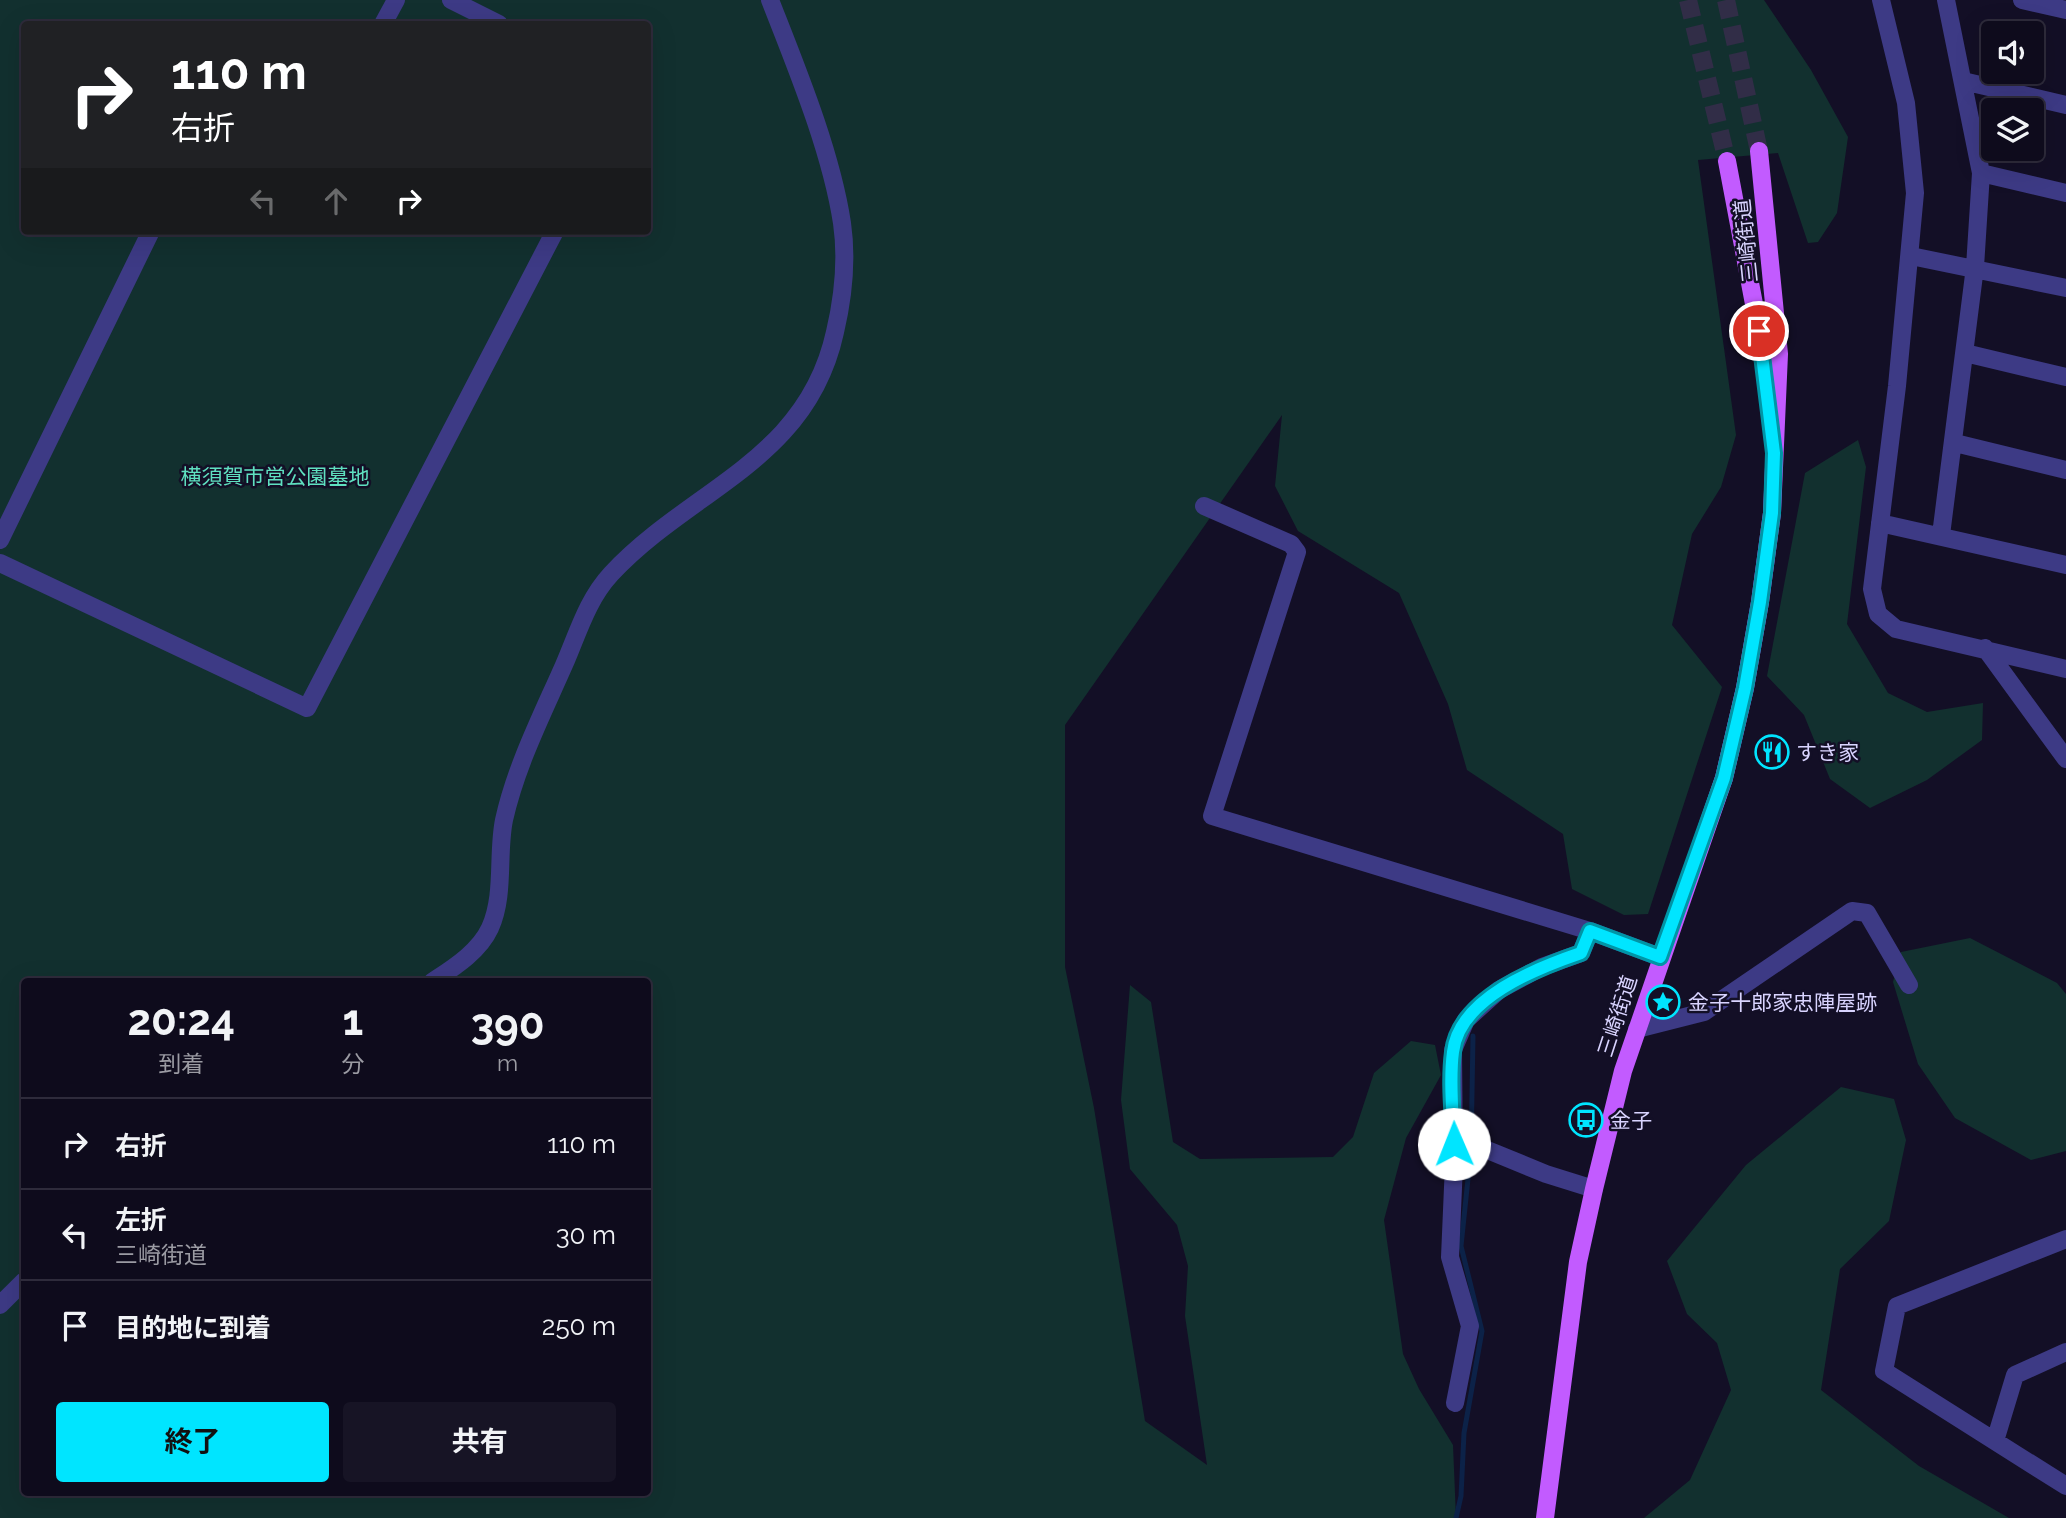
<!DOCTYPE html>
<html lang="ja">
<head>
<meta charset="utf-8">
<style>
  :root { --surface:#0e0b1c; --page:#171425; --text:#f1f3f6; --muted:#9b9ba3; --line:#2e2b3b; --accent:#00e5ff }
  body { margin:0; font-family:Raleway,"Noto Sans JP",sans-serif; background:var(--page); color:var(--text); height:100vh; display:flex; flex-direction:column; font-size:26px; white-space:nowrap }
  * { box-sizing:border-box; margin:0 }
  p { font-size:23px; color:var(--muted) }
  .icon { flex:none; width:38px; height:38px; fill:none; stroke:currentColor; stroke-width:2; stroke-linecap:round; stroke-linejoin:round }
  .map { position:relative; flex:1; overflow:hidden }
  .side { position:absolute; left:21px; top:978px; width:630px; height:518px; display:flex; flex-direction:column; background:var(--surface); border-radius:7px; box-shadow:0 7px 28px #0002,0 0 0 2px var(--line) }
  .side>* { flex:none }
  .hud { position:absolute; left:21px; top:21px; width:630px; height:214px; border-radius:7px; box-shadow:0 7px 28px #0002,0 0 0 2px var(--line); background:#202124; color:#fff; overflow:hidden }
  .fabs { position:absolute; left:1981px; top:21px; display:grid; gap:14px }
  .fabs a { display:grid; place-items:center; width:63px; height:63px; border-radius:7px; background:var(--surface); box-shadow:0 7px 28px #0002,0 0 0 2px var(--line); font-size:35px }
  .pin { position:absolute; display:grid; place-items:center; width:60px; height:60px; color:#fff; margin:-30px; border:4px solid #fff; border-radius:50%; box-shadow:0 2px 7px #0007 }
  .me { position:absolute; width:77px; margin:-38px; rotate:359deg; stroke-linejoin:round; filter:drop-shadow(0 0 5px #0008) }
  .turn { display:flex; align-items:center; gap:24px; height:147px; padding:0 35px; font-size:32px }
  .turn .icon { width:91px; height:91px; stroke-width:2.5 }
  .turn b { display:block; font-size:49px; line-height:60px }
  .lanes { display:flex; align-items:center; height:66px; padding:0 35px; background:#0003; justify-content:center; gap:35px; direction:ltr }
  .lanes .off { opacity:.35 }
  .eta { display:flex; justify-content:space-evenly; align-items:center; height:119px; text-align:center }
  .eta b { font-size:42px; font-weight:700; line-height:49px }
  .primary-button { display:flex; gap:14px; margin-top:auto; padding:14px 35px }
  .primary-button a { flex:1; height:80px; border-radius:7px; background:var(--accent); color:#111; font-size:28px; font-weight:700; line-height:80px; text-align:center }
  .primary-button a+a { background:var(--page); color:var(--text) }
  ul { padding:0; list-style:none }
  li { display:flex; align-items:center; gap:21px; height:91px; padding:0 35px; border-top:2px solid var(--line) }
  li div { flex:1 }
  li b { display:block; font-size:26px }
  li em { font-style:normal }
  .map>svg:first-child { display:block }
  .green { fill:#12302f; fill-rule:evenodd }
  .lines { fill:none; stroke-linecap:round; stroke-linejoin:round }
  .stream { stroke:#0c2248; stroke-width:5 }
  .major-tunnel { stroke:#312d47; stroke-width:18; stroke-dasharray:18 9; stroke-linecap:butt }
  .minor { stroke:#3d3a85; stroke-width:18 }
  .major { stroke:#c25bff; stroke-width:18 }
  .route-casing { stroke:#0095a6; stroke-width:18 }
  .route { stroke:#00e5ff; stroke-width:12 }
  .labels { text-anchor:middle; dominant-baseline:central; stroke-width:5; stroke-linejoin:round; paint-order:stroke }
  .street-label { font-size:21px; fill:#d9d4ff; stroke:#130f26 }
  .park-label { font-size:21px; fill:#5fe0c0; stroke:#130f26 }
  .poi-label { font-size:21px; fill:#d9d4ff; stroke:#130f26; text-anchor:start }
</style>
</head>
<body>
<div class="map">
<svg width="2066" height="1518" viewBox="0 0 2066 1518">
  <rect width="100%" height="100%" fill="#130f26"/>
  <path class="green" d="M 0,0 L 1764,0 L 1811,70 L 1848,137 L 1837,213 L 1818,242 L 1808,243 L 1778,153 L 1698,160 L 1736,435 L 1721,487 L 1692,534 L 1672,625 L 1722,687 L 1648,914 L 1624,915 L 1572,889 L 1563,834 L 1467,770 L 1448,704 L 1399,593 L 1298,531 L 1275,486 L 1282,415 L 1065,725 L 1065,967 L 1094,1108 L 1145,1421 L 1207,1465 L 1185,1316 L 1188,1266 L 1177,1225 L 1130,1169 L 1121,1100 L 1130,985 L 1151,1002 L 1173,1142 L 1200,1159 L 1333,1157 L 1353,1137 L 1374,1073 L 1411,1041 L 1435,1045 L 1441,1075 L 1406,1138 L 1384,1220 L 1403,1354 L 1419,1389 L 1453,1445 L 1456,1518 L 0,1518 ZM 24,24 L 648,24 L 648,231 L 24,231 ZM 24,982 L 648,982 L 648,1493 L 24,1493 Z
    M 1858,440 L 1866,467 L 1847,624 L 1888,693 L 1927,712 L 1983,703 L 1982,740 L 1927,780 L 1870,808 L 1830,779 L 1804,715 L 1767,676 L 1805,473 Z
    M 1970,938 L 2057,983 L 2066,994 L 2066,1151 L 2031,1160 L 1955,1118 L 1918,1064 L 1893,982 L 1901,952 Z
    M 1841,1087 L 1894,1099 L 1906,1140 L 1889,1221 L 1840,1269 L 1821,1390 L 1919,1466 L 2009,1518 L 1644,1518 L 1690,1480 L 1731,1390 L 1717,1343 L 1687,1314 L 1667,1261 L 1746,1165 Z"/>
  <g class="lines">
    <path class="stream" d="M 1456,1518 L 1461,1496 L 1464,1433 L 1482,1331 L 1461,1246 L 1471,1150 L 1473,1036"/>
    <path class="major-tunnel" d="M 1688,0 L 1727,161
      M 1726,0 L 1759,151"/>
    <path class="minor" d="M 451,0 L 499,24
      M 1881,0 L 1906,103 L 1915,193 L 1897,386 L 1872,589 L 1878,614 L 1896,629 L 2066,669
      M 2022,0 L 2066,10
      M 383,24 L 396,0
      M 1963,81 L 2066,105
      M 1981,173 L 2066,193
      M 1911,256 L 2066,288
      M 1965,353 L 2066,377
      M 1955,443 L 2066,470
      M 1204,506 L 1291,544 L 1297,552 L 1212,816 L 1590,931 L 1660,957
      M 1880,523 L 2066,565
      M 1941,535 L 1975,267 L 1981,173 L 1946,0
      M 0,540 L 151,231
      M 0,563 L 307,708 L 555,231
      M 1985,648 L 2066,759
      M 432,982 C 453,968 479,952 490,928 C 505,895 497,854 504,820 C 516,766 542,715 564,665 C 578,633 587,600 611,574 C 691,488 807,461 835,332 C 843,298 847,258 842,223 C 831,151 797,69 770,0
      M 1637,1029 L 1704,1012 L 1852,911 L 1867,913 L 1909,985
      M 1485,1149 L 1546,1174 L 1594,1189
      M 2066,1239 L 1897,1306 L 1884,1371 L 2066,1486
      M 0,1305 L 24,1281
      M 1455,1403 L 1470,1326 L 1450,1257 L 1454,1164 L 1453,1050 L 1466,1020 L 1499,990 L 1542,967 L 1581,953 L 1590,931
      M 1995,1441 L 2015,1375 L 2066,1352"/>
    <path class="major" d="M 1727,161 L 1764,357 L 1768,397
      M 1545,1518 L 1578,1262 L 1594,1189 L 1623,1071 L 1724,778 L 1745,688 L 1760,602 L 1772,513 L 1779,354 L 1759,151"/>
  </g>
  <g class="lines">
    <defs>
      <path id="route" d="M 1454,1144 C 1453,1114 1449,1082 1453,1052 C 1459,998 1537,968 1581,953 L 1590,931 L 1660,957 L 1724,778 L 1745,688 L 1760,602 L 1772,513 L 1774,453 L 1759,331"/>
    </defs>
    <use href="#route" class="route-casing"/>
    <use href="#route" class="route"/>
  </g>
  <defs>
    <symbol id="restaurant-ring" viewBox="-11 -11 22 22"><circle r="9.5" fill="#130f26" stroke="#00e5ff" stroke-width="1.5"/><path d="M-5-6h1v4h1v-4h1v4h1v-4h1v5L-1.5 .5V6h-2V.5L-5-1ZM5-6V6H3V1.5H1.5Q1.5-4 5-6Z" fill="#00e5ff"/></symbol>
    <symbol id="sight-ring" viewBox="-11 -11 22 22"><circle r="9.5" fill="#130f26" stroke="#00e5ff" stroke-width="1.5"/><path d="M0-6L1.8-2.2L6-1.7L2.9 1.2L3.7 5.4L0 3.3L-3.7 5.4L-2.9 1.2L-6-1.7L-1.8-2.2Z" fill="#00e5ff"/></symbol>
    <symbol id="bus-ring" viewBox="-11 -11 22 22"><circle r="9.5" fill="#130f26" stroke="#00e5ff" stroke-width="1.5"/><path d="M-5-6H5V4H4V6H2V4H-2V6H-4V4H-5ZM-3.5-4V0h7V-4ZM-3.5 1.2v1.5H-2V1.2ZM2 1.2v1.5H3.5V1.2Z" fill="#00e5ff"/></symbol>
  </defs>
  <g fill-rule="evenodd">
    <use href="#restaurant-ring" x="1753" y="733" width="38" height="38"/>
    <use href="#sight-ring" x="1644" y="983" width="38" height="38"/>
    <use href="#bus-ring" x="1567" y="1101" width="38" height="38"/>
  </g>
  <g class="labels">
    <g class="street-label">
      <text transform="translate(1746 241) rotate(-96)">三崎街道</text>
      <text transform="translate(1617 1016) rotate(-72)">三崎街道</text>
    </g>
    <g class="park-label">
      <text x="275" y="476">横須賀市営公園墓地</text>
    </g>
    <g class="poi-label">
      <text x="1796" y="752">すき家</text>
      <text x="1688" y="1002">金子十郎家忠陣屋跡</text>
      <text x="1610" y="1120">金子</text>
    </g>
  </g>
</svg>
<div class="fabs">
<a><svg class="icon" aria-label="sound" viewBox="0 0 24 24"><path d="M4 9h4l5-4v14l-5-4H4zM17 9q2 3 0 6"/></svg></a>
<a><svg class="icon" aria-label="layers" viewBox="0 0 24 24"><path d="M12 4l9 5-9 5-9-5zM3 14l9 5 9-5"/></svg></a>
</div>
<div class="pin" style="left:1759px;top:331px;background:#d93025"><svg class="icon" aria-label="arrive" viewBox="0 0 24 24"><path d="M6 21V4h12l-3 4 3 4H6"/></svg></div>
<svg class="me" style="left:1454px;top:1144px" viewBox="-20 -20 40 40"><circle r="19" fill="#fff"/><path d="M0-13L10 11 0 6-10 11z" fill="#00e5ff"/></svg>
<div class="hud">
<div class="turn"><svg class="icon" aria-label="right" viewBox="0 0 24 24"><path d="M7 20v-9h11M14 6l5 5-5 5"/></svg><div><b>110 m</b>右折</div></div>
<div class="lanes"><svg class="icon off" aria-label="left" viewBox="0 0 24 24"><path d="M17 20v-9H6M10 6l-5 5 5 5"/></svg><svg class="icon off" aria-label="ahead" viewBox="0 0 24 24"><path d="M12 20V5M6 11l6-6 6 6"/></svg><svg class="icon" aria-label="right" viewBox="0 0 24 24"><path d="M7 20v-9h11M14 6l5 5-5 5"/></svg></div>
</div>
<section class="side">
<div class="eta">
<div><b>20:24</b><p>到着</p></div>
<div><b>1</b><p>分</p></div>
<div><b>390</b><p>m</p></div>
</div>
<ul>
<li><svg class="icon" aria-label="right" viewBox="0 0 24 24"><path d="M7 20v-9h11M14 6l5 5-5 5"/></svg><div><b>右折</b></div><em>110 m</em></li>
<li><svg class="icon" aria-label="left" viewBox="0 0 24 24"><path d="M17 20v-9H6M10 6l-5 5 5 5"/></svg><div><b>左折</b><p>三崎街道</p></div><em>30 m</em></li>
<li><svg class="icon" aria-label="arrive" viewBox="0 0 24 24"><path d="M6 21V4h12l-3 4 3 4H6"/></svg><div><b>目的地に到着</b></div><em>250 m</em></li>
</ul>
<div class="primary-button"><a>終了</a><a>共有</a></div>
</section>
</div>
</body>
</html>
